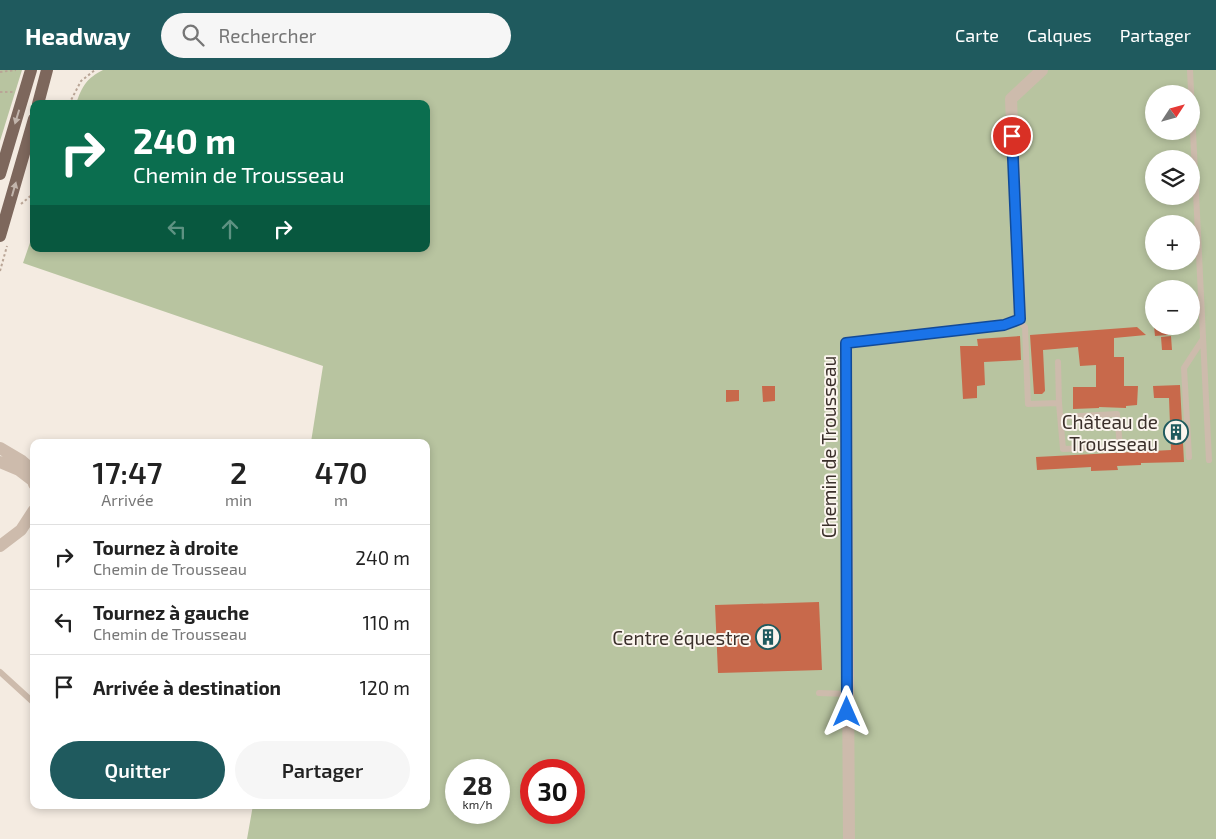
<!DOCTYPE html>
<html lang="fr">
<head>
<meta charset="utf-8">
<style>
  :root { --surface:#fff; --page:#f6f6f6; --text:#222; --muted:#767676; --line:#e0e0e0; --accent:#1f5a5e }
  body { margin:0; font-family:"Exo 2",sans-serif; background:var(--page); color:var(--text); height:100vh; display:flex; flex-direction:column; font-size:19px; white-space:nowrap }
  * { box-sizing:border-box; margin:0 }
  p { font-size:16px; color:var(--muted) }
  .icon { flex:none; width:28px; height:28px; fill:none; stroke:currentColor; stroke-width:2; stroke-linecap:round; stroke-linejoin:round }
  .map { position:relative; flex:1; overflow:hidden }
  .panel { position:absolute; left:30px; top:369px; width:400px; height:370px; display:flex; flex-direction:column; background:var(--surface); border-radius:10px; box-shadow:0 2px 8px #0003 }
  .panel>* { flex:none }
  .guide { position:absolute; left:30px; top:30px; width:400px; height:152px; border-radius:10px; box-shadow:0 2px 8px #0003; background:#0b6e4f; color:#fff; overflow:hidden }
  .needle { width:32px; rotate:54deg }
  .fabs { position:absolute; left:1145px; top:15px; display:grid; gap:10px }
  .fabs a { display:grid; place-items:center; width:55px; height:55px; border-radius:50%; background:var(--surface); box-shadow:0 2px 8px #0003; font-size:25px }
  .speed { position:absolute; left:445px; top:689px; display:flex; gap:10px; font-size:25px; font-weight:700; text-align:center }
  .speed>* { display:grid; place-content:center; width:65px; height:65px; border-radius:50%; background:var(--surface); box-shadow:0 2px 8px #0003; line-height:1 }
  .speed small { font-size:12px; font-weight:400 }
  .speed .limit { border:8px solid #d22; background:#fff; color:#111 }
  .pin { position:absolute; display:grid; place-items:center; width:42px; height:42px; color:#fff; margin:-21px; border:2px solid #fff; border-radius:50%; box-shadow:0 1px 5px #0007 }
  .me { position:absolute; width:55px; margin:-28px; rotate:0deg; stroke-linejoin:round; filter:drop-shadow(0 0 4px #0008) }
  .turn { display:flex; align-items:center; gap:18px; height:105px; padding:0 20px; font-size:22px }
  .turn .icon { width:65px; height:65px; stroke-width:2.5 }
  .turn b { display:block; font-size:35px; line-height:42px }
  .lanes { display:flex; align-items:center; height:48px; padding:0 20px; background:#0003; justify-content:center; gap:25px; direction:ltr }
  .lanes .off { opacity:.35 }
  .eta { display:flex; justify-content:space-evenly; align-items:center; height:85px; text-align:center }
  .eta b { font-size:30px; font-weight:600; line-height:35px }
  .action { display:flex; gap:10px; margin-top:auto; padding:10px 20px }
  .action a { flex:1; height:58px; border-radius:30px; background:var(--accent); color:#fff; font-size:20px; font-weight:600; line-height:58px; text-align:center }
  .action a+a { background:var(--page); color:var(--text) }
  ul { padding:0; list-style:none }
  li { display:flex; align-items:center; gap:15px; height:65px; padding:0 20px; border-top:1px solid var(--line) }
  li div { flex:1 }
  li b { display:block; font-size:19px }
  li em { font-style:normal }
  header { display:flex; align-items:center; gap:30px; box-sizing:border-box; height:70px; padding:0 25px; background:var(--accent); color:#fff }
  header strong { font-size:24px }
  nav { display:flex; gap:28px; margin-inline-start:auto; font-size:18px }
  .search { width:350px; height:45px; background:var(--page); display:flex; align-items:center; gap:12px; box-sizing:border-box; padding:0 18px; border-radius:28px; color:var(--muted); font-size:19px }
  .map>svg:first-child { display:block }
  .green { fill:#b8c4a0; fill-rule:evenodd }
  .building { fill:#c8694b }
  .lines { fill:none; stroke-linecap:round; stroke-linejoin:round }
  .path { stroke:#b9a596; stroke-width:2; stroke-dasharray:2.5 2.5; stroke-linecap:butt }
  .lane { stroke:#cdbbac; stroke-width:6 }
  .street { stroke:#cdbbac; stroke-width:12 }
  .primary { stroke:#7d675c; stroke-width:12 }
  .oneway { fill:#c2b5ac }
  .route-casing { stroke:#114b97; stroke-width:12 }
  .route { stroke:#1a73e8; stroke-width:9 }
  .labels { text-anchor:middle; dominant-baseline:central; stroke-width:4; stroke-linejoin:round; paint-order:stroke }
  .poi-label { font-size:19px; fill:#3b302b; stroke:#fbf5ee; text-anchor:end }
  .street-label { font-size:19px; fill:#3b302b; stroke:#fbf5ee }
</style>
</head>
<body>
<header>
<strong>Headway</strong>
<div class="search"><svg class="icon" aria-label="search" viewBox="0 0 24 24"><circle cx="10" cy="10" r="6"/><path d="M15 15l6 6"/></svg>Rechercher</div>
<nav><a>Carte</a><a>Calques</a><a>Partager</a></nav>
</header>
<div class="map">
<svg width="1216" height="769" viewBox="0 0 1216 769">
  <rect width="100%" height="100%" fill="#f4ebe1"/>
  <path class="green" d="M 0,0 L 22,0 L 0,71 Z
    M 103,0 L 1216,0 L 1216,769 L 247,769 L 253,735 L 426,735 L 426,372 L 311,372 L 323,296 L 23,193 L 34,161 L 34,179 L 426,179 L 426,34 L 76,34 C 82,16 87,8 103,0 ZM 1154,24 L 1191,24 L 1191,61 L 1154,61 ZM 1154,89 L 1191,89 L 1191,126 L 1154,126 ZM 1154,154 L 1191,154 L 1191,191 L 1154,191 ZM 1154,219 L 1191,219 L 1191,256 L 1154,256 ZM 456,700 L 499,700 L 499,742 L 456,742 ZM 531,700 L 574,700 L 574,742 L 531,742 Z"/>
  <path class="building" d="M 1154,256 L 1167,256 L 1168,265 L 1155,266 Z
    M 1137,257 L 1146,265 L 1114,268 L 1114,287 L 1124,287 L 1124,316 L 1138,316 L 1137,335 L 1126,336 L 1126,338 L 1099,337 L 1099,338 L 1073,339 L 1073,317 L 1096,317 L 1096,295 L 1080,296 L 1078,277 L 1043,280 L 1045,321 L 1042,324 L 1034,324 L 1030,265 Z
    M 1020,266 L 1021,290 L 984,292 L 985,315 L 977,316 L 977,328 L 963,329 L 960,276 L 978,276 L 977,269 Z
    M 1171,266 L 1172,280 L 1162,280 L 1161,267 Z
    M 827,304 L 835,304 L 836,332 L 828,333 Z
    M 1180,315 L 1184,392 L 1141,393 L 1141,395 L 1117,396 L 1118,400 L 1091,401 L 1091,397 L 1037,400 L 1036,387 L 1171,380 L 1169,328 L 1154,328 L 1153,316 Z
    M 762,316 L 775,316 L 775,331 L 763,332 Z
    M 726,320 L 739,320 L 739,331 L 726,332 Z
    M 819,532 L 822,600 L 718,603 L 715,535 Z"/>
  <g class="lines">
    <path class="path" d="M 0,2 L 16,0
      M 0,22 L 13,22
      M 69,34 L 81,11 L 95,0
      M 21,134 L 34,123
      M 0,201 L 7,176"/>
    <path class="lane" d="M 1190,0 L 1209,390
      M 1017,250 L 1025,257 L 1028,334 L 1059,333 L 1058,292
      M 1059,333 L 1063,379 L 1120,377 L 1117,344 L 1061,347
      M 1189,387 L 1184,298 L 1203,269
      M 0,602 L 34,633
      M 819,623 L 847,624"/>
    <path class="street" d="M 0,378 L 22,391 L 29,397 L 34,414
      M 0,392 L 19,400 L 32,410
      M 0,476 L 21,460 L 34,440
      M 849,769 L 846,273 L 1004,255 L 1020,249 L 1011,29 L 1042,0"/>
    <path class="primary" d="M 38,34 L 47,0
      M 0,104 L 31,0
      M 0,166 L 34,49"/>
  </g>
  <defs><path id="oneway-solid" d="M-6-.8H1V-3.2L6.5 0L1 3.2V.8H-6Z" transform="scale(1.25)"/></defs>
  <g class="oneway">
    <use href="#oneway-solid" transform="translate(17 47) rotate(107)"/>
    <use href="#oneway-solid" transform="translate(14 119) rotate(-74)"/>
  </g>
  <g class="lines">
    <defs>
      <path id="route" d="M 847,642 L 846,273 L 1004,255 L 1020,249 L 1012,66"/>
    </defs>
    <use href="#route" class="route-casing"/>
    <use href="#route" class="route"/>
  </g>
  <defs>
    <symbol id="building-ring" viewBox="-11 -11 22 22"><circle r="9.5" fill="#fbf5ee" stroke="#1f5a5e" stroke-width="1.5"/><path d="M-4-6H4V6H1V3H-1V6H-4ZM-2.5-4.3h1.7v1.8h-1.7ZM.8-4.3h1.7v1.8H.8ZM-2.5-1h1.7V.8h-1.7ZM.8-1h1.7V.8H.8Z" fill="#1f5a5e"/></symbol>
  </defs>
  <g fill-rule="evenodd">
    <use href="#building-ring" x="1162" y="348" width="28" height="28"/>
    <use href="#building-ring" x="754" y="553" width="28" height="28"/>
  </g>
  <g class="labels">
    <g class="poi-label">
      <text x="1158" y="351">Château de<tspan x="1158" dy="22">Trousseau</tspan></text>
      <text x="750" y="567">Centre équestre</text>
    </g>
    <g class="street-label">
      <text transform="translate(828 377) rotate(-90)">Chemin de Trousseau</text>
    </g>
  </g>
</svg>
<div class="fabs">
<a><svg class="needle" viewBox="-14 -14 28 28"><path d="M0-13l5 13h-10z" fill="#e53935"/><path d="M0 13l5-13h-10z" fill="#767676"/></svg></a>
<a><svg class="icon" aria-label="layers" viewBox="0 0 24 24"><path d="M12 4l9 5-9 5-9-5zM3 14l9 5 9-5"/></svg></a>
<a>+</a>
<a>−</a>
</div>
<div class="speed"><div>28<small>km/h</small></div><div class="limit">30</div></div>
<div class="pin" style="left:1012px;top:66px;background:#d93025"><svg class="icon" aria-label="arrive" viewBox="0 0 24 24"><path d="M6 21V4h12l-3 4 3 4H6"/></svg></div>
<svg class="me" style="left:847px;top:642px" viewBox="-20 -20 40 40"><path d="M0-17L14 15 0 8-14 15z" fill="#1a73e8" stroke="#fff" stroke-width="4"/></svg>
<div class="guide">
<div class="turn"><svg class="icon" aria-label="right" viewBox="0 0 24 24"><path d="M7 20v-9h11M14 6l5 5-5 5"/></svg><div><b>240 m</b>Chemin de Trousseau</div></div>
<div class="lanes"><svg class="icon off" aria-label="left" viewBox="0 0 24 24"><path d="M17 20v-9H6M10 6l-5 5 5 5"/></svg><svg class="icon off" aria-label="ahead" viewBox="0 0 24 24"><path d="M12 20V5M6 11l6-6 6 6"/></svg><svg class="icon" aria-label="right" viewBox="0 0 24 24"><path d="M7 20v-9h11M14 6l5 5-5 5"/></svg></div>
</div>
<section class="panel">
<div class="eta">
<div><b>17:47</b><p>Arrivée</p></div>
<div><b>2</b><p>min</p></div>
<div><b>470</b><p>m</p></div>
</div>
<ul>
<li><svg class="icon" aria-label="right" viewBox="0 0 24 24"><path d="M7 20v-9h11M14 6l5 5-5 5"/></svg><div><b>Tournez à droite</b><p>Chemin de Trousseau</p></div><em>240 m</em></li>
<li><svg class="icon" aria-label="left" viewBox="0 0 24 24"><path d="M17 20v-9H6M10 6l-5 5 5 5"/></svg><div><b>Tournez à gauche</b><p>Chemin de Trousseau</p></div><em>110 m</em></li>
<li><svg class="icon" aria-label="arrive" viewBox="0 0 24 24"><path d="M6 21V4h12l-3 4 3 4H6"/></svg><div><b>Arrivée à destination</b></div><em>120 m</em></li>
</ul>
<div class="action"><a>Quitter</a><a>Partager</a></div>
</section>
</div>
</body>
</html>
